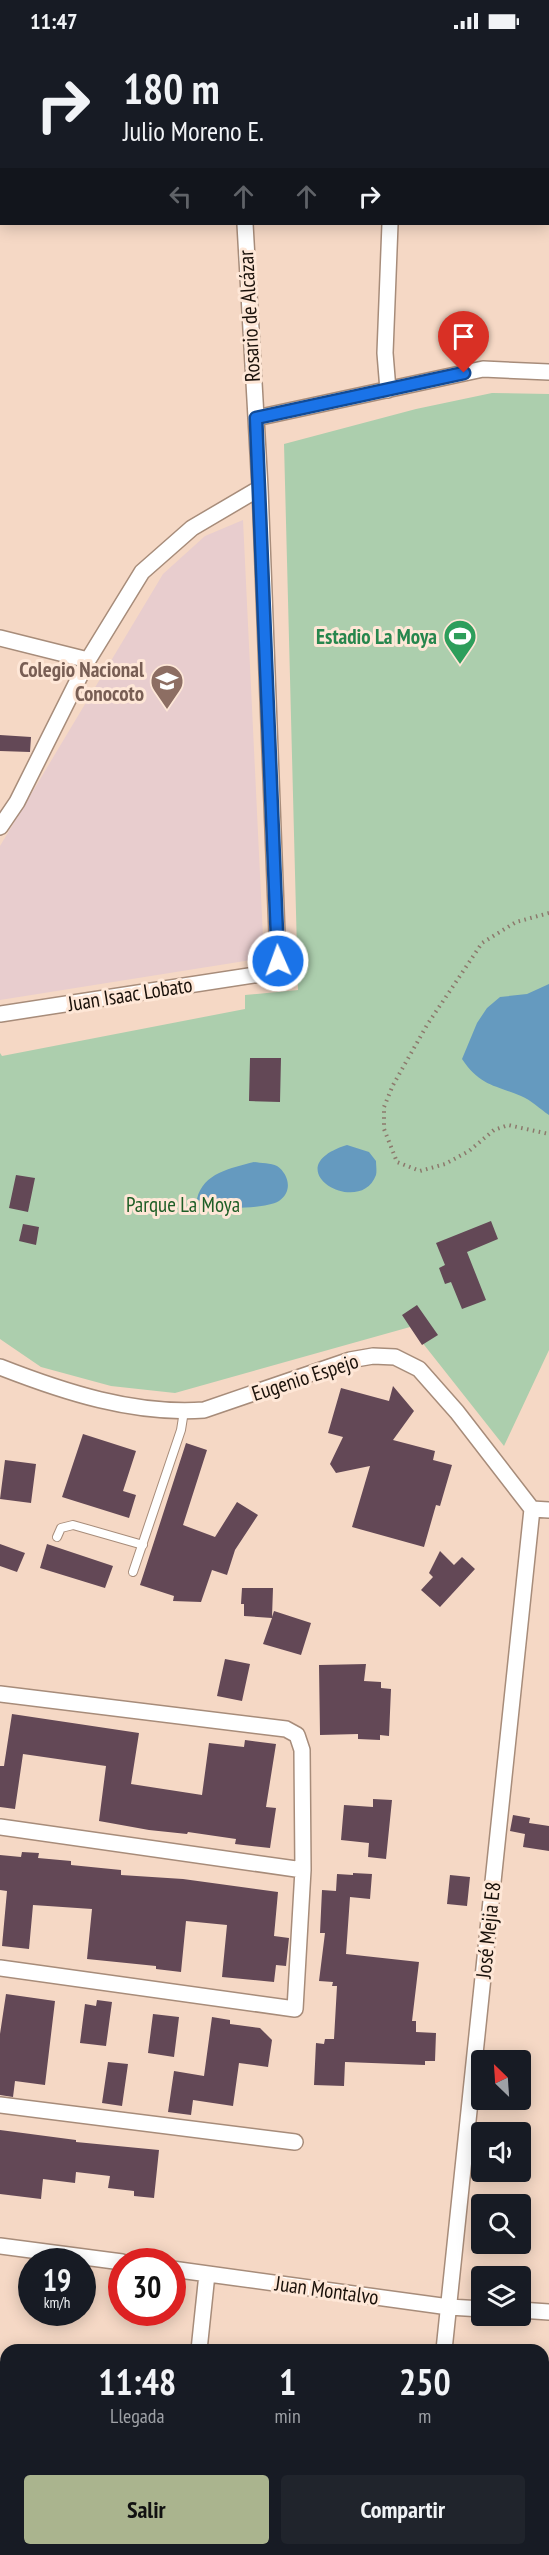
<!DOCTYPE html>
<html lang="es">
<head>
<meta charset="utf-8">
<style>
  :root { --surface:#171b24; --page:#20242c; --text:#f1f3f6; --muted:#9ea1a6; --accent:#aab48e }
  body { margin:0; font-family:"PT Sans Narrow",sans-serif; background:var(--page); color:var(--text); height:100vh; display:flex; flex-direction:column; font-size:22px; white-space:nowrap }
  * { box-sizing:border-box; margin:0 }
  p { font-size:20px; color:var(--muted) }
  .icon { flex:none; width:33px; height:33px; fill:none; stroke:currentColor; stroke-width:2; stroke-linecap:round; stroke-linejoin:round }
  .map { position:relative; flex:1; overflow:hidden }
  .details { position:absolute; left:0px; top:2302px; width:549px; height:212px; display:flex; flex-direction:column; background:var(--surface); border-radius:18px 18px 0 0; box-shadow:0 3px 15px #0003 }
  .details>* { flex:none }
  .banner { position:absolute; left:0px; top:0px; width:549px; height:183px; box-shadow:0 3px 15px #0003; background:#171b24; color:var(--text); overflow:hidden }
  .needle { width:39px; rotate:335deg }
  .buttons { position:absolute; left:471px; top:2008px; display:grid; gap:12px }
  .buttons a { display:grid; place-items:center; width:60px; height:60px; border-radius:6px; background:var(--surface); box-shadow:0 3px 15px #0003; font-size:30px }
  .speed { position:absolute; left:18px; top:2206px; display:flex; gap:12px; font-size:30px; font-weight:700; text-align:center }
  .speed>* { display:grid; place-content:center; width:78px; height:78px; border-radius:50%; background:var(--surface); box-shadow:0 3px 15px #0003; line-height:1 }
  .speed small { font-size:15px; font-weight:400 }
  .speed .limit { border:9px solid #d22; background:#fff; color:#111 }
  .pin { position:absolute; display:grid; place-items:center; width:51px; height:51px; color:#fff; margin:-62px -26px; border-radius:50% 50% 50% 0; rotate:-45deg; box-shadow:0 0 6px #0007 }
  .pin .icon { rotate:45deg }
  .me { position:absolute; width:66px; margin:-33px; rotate:358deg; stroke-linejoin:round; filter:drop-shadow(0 0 4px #0008) }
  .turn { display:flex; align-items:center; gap:21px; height:126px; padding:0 24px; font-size:27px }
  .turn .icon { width:78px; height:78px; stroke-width:2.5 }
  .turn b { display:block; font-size:42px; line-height:51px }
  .lanes { display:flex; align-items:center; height:57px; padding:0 24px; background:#0003; justify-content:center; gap:30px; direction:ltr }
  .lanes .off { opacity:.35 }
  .eta { display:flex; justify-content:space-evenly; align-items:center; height:102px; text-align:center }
  .eta b { font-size:36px; font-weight:700; line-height:42px }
  .primary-button { display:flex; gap:12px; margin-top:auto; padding:12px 24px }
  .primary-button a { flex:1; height:69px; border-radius:6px; background:var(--accent); color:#111; font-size:24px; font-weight:700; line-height:69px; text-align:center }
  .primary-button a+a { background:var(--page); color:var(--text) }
  .status { display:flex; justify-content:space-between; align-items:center; height:42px; padding:0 30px; background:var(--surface); direction:ltr }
  .status svg { height:16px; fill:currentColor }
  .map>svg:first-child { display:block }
  .education { fill:#e8cdce }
  .green { fill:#accead }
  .water { fill:#659abf }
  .building { fill:#634856 }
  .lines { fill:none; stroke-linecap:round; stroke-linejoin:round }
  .service-casing { stroke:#a78c7a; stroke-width:10 }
  .minor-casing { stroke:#a78c7a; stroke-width:18 }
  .path { stroke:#8c796c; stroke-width:4; stroke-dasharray:1.5 4.5; stroke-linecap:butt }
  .service { stroke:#fff; stroke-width:8 }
  .minor { stroke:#fff; stroke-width:15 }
  .route-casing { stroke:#114b97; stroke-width:15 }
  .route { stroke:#1a73e8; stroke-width:10 }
  .labels { text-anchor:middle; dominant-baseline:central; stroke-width:6; stroke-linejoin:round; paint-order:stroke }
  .street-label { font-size:21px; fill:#1a110a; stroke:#fee7d7 }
  .leisure-label { font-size:21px; font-weight:bold; fill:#27864d; stroke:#fee7d7; text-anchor:end }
  .education-label { font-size:21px; font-weight:bold; fill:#785e54; stroke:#fee7d7; text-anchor:end }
  .park-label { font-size:21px; fill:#1e5e26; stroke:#fee7d7 }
</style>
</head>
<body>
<div class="status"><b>11:47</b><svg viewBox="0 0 49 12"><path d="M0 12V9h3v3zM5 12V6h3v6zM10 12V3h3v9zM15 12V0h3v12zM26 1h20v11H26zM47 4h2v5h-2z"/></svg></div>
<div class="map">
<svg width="549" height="2513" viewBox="0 0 549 2513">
  <rect width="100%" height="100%" fill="#f5d8c5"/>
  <path class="education" d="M 243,478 L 264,916 L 0,958 L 0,804 L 163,532 L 205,494 Z"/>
  <path class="green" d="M 492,351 L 549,352 L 549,1308 L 504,1404 L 410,1285 L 175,1351 L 111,1344 L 41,1325 L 0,1297 L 0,1011 L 2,1014 L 245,967 L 245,953 L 298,948 L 284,402 L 416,367 Z"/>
  <path class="water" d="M 549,942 L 549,1073 C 540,1067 531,1058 521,1054 C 495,1043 480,1044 462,1017 L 477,981 L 487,966 L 500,955 L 527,952 Z
    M 347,1103 L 369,1110 L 376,1119 C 376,1123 377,1129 376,1133 C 360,1177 273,1126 347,1103 Z
    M 254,1120 C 261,1121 271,1121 277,1124 C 289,1132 293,1150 279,1159 C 265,1167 230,1166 214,1165 C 208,1164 202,1160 197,1157 C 203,1131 231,1126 254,1120 Z"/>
  <path class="building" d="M 0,693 L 31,695 L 30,710 L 0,709 Z
    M 250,1016 L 281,1016 L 280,1060 L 249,1059 Z
    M 16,1133 L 35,1136 L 28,1170 L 9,1166 Z
    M 491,1179 L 498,1197 L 467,1210 L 486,1258 L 462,1267 L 451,1240 L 445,1242 L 439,1226 L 445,1223 L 436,1201 Z
    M 23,1182 L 39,1185 L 36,1203 L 19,1199 Z
    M 417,1263 L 438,1293 L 422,1303 L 402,1273 Z
    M 393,1344 L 414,1369 L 393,1398 L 435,1409 L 433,1418 L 452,1423 L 440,1464 L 436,1463 L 424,1505 L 352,1485 L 370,1424 L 336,1431 L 330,1422 L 343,1395 L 328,1391 L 341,1346 L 389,1359 Z
    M 83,1392 L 136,1409 L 123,1449 L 136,1453 L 129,1476 L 62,1455 Z
    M 186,1401 L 207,1408 L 183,1483 L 215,1495 L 237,1460 L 258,1473 L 235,1508 L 227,1533 L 212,1528 L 201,1560 L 173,1559 L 174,1554 L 140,1543 Z
    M 5,1418 L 36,1422 L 31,1461 L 0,1457 Z
    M 0,1502 L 25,1511 L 17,1530 L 0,1524 Z
    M 47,1502 L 113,1524 L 105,1546 L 40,1526 Z
    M 440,1509 L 454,1523 L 462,1515 L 475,1527 L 440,1565 L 421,1548 L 433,1535 L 429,1531 Z
    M 242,1546 L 273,1546 L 272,1575 L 274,1569 L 311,1581 L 301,1613 L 263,1602 L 272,1576 L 244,1574 L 244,1562 L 241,1562 Z
    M 225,1617 L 250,1622 L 242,1659 L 217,1654 Z
    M 366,1622 L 364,1639 L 381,1640 L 381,1646 L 391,1647 L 389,1694 L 380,1693 L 380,1698 L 358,1697 L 358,1692 L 320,1693 L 319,1623 Z
    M 12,1672 L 139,1691 L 131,1742 L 202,1753 L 209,1701 L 244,1705 L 245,1698 L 276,1702 L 266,1765 L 276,1766 L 270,1806 L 235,1802 L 236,1797 L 188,1790 L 187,1792 L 149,1788 L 99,1779 L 106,1724 L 23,1712 L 15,1767 L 0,1765 L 0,1724 L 4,1724 Z
    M 373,1757 L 392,1758 L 386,1817 L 368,1815 L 369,1801 L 341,1798 L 344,1763 L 373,1765 Z
    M 513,1773 L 530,1776 L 529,1781 L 549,1784 L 549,1809 L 523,1805 L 525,1792 L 510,1789 Z
    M 22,1810 L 39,1811 L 38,1816 L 71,1819 L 71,1823 L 121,1828 L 121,1833 L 183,1837 L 278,1850 L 274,1894 L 289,1896 L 286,1924 L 276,1923 L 274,1940 L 222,1935 L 227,1883 L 186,1879 L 181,1930 L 156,1927 L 156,1924 L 87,1917 L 92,1867 L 33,1863 L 29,1907 L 2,1904 L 7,1849 L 0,1848 L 0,1813 L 21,1815 Z
    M 353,1831 L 372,1832 L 370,1857 L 350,1855 L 346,1912 L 419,1920 L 412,1979 L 416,1979 L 416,1990 L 436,1991 L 435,2019 L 425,2019 L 425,2023 L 345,2020 L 344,2044 L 314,2043 L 316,2001 L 324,2002 L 325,1997 L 334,1997 L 337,1944 L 332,1944 L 333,1940 L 319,1939 L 325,1891 L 320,1891 L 322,1848 L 336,1849 L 337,1832 L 353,1833 Z
    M 450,1833 L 470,1835 L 467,1864 L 447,1862 Z
    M 6,1952 L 55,1959 L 45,2043 L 15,2039 L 13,2055 L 0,2053 L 0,1992 Z
    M 97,1958 L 112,1960 L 106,2004 L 80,2001 L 85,1962 L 96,1964 Z
    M 153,1972 L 179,1975 L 174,2015 L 148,2011 Z
    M 212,1975 L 230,1978 L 230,1982 L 260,1986 L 272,1998 L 268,2025 L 239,2021 L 233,2064 L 193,2058 L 191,2073 L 168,2070 L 174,2029 L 204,2034 Z
    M 108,2020 L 128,2022 L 122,2064 L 102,2061 Z
    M 0,2088 L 76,2098 L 76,2100 L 159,2108 L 154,2156 L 134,2154 L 134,2149 L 108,2146 L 110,2134 L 76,2130 L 75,2141 L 43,2137 L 41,2157 L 0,2152 Z"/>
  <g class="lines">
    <defs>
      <path id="service" d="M 415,0 L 415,2
        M 57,1495 L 61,1486 L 73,1483 L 143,1503
        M 133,1530 L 181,1388 L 184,1369
        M 3,2513 L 6,2460"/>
      <path id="minor" d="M 247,2 L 247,0
        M 388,348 L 385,311 L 390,182
        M 256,376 L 483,327 L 549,330
        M 0,596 L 88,618
        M 0,785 L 17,760 L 88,618 L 142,530 L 192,486 L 260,446
        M 0,972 L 261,932 L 272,927 L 278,919 L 260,446 L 245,182
        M 0,1325 C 64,1350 134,1373 204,1368 L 350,1318 L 373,1314 L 395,1315 L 419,1327 L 457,1370 L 532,1467 L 549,1468
        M 0,1652 L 286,1687 L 297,1693 L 302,1708 L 303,1828 L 295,1967 L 0,1926
        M 0,1785 L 303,1828
        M 0,2063 L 295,2100
        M 0,2204 L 122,2220
        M 172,2227 L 449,2265 L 482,2267
        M 520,2268 L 549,2270
        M 199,2308 L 207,2232
        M 444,2308 L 532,1467
        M 419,2513 L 420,2508"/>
    </defs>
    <use href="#service" class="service-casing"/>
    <use href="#minor" class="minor-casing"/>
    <path class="path" d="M 549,871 L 516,880 L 482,901 L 427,983 L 393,1043 L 384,1065 L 384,1087 L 397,1120 L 420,1129 L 445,1122 L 469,1109 L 494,1088 L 508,1083 L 549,1092"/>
    <use href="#service" class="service"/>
    <use href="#minor" class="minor"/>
  </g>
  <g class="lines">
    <defs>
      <path id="route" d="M 278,919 L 256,376 L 464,331"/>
    </defs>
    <use href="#route" class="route-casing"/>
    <use href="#route" class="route"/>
  </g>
  <defs>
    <symbol id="stadium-pin" viewBox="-11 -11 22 30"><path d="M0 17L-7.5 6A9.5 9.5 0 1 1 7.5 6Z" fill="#2e9e5b" stroke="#fee7d7"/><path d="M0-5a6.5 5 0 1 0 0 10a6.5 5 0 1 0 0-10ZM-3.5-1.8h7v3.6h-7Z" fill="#fff"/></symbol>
    <symbol id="university-pin" viewBox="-11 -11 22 30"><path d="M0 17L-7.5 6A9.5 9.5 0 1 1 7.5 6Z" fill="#8d6e63" stroke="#fee7d7"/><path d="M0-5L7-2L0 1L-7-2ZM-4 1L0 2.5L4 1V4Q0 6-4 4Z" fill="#fff"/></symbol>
  </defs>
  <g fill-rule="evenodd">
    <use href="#stadium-pin" x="441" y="575" width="38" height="52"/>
    <use href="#university-pin" x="148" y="620" width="38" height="52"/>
  </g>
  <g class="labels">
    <g class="street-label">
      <text transform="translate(249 274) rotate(-93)">Rosario de Alcázar</text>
      <text transform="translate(130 952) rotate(-9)">Juan Isaac Lobato</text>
      <text transform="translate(305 1335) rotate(-18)">Eugenio Espejo</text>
      <text transform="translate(488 1888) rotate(-84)">José Mejia E8</text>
      <text transform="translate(327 2248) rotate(8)">Juan Montalvo</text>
    </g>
    <g class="leisure-label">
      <text x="437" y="594">Estadio La Moya</text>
    </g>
    <g class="education-label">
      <text x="144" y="627">Colegio Nacional<tspan x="144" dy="24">Conocoto</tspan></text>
    </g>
    <g class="park-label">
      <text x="183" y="1162">Parque La Moya</text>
    </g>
  </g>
</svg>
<div class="buttons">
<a><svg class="needle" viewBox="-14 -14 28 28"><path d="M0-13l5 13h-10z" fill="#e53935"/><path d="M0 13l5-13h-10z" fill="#9ea1a6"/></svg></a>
<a><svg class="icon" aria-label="sound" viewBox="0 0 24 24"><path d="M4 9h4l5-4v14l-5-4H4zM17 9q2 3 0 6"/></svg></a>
<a><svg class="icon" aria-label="search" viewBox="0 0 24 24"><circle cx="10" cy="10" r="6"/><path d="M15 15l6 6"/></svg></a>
<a><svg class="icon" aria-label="layers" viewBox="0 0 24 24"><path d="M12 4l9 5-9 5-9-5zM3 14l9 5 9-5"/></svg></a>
</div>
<div class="speed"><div>19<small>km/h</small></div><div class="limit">30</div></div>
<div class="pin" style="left:464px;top:331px;background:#d93025"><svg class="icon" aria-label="arrive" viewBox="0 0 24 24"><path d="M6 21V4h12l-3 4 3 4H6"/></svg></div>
<svg class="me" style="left:278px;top:919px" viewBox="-20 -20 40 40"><circle r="17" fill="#1a73e8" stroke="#fff" stroke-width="3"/><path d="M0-11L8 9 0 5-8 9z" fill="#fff"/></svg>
<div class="banner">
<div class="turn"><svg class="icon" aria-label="right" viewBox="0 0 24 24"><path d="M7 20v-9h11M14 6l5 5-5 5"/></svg><div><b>180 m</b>Julio Moreno E.</div></div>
<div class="lanes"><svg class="icon off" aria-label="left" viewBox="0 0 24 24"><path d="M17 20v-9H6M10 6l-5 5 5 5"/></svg><svg class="icon off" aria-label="ahead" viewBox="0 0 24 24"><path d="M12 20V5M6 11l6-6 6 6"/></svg><svg class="icon off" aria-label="ahead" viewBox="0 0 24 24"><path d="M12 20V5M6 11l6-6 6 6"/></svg><svg class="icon" aria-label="right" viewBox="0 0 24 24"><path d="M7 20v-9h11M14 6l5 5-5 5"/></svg></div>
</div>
<section class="details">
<div class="eta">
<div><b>11:48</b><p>Llegada</p></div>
<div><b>1</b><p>min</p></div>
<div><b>250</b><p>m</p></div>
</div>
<div class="primary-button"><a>Salir</a><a>Compartir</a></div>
</section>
</div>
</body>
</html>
